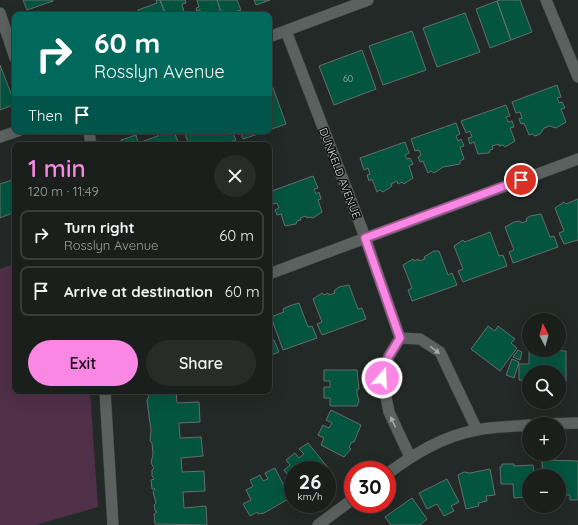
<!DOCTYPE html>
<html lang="en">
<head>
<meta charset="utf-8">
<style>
  :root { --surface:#1a1f1c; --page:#272c29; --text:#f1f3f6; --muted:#9fa2a3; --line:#383d3b; --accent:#fb87e5 }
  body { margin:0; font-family:Quicksand,sans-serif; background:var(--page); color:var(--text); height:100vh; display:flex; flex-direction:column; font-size:15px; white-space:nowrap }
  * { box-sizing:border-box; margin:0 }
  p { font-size:13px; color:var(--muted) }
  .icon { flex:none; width:22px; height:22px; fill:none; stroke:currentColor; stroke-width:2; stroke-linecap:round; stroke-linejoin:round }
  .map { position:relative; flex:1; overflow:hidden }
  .side { position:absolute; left:12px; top:142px; width:260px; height:252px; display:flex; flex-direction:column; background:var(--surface); border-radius:8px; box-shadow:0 4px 16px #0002,0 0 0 1px var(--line) }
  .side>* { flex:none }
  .top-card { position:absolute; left:12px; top:12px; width:260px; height:122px; border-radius:8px; box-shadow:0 4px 16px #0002,0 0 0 1px var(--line); background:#00695c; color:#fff; overflow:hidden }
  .needle { width:26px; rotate:354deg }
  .fabs { position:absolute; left:522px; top:313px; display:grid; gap:8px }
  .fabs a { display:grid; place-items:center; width:44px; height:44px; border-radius:50%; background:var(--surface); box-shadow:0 4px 16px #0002,0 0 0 1px var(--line); font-size:20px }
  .speed { position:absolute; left:284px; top:461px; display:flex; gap:8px; font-size:20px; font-weight:700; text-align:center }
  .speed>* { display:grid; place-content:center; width:52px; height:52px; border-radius:50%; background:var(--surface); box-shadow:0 4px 16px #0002,0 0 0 1px var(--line); line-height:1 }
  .speed small { font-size:10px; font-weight:400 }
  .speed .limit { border:6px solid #d22; background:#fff; color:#111 }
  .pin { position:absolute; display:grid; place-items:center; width:34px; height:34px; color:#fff; margin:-17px; border:2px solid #fff; border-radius:50%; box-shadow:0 1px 4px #0007 }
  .me { position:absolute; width:44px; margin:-22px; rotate:19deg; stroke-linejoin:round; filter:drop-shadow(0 0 3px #0008) }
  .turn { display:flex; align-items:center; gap:14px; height:84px; padding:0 16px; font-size:18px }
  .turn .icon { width:52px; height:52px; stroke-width:2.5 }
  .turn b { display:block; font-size:28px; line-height:34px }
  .then { display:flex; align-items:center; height:38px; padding:0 16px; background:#0003; gap:8px; font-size:15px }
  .round { display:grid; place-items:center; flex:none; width:42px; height:42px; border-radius:21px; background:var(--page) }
  .overview { display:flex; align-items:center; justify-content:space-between; height:68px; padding:0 16px }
  h1 { font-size:24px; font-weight:600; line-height:30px; color:var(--accent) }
  .primary-button { display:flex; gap:8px; margin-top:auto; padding:8px 16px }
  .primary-button a { flex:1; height:46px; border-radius:24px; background:var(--accent); color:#111; font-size:16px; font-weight:600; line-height:46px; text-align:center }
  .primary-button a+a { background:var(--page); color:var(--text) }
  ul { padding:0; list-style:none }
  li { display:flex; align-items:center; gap:12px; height:50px; margin:0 8px 6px; padding:0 8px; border:2px solid var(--line); border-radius:8px }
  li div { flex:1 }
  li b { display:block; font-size:15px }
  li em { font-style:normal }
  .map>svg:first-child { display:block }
  .green { fill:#502f49 }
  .building { fill:#03553f; stroke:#666d6a }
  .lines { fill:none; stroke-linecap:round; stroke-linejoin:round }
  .minor-casing { stroke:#414543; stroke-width:12 }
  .minor { stroke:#5a615e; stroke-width:11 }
  .oneway { fill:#a4aaa7 }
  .route-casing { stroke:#a35895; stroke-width:10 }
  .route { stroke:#fb87e5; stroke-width:7 }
  .labels { text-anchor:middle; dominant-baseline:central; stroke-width:3; stroke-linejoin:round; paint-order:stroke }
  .number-label { font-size:9px; fill:#a1b9b2 }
  .street-label { font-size:11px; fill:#d6dad8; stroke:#0e1110 }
</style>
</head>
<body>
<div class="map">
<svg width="578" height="525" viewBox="0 0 578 525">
  <rect width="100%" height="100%" fill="#232926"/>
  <path class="green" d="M 15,264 L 15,391 L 90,391 L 98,507 L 36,525 L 0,525 L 0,269 Z"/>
  <path class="building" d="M 23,0 L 53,0 L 53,1 L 27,10 Z
    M 156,0 L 160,0 L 166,15 L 140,15 L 138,10 L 157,3 Z
    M 160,0 L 185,0 L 186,3 L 182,4 L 184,12 L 187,11 L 189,14 L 166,15 Z
    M 197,0 L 217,0 L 221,12 L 218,13 L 219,15 L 202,15 L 200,10 L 197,11 L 196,8 L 199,7 Z
    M 217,0 L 237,0 L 241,10 L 226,15 L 224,11 L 221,12 Z
    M 254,0 L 270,0 L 256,5 Z
    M 500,0 L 520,0 L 532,32 L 511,40 L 497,1 Z
    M 497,1 L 511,40 L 490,48 L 476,9 Z
    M 465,13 L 480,52 L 437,67 L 423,28 Z
    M 412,31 L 426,70 L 383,85 L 369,46 Z
    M 362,50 L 376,89 L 334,105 L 319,66 Z
    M 0,65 L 15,104 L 0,110 Z
    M 272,85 L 286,124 L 269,130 L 269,86 Z
    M 557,85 L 561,97 L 557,98 L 559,103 L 562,102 L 565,108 L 561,109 L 566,122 L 556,128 L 550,126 L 544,128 L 540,134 L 535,136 L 532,134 L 529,135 L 524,123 L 521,124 L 519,119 L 522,118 L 520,112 L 516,113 L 512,102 Z
    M 506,105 L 510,116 L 506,117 L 508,122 L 512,121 L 514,127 L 510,128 L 515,141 L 505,147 L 503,145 L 499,146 L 499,144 L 492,146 L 493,149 L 490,150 L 489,153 L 478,154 L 474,142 L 470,144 L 468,138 L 472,137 L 470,131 L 466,133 L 461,121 Z
    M 456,123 L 460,134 L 456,136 L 458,141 L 461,139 L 464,146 L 460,147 L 464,159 L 460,161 L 460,164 L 443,167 L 434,173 L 431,171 L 428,173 L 423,161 L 420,162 L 418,157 L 421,155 L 419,150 L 415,151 L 411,139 Z
    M 156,131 L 174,131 L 179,145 L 123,145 L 121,140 L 136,135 L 138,143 L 158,136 Z
    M 184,131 L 232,131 L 236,140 L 223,145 L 189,145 Z
    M 240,131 L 267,131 L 243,139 Z
    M 405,142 L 409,153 L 405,155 L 407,159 L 410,158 L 413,164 L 409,166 L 413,178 L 404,184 L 402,182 L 398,184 L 397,181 L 391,184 L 392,186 L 383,192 L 380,190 L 377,192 L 372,179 L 369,181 L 367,175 L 370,174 L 368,168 L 364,170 L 360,158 Z
    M 313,176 L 318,188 L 314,189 L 316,194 L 319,192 L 321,199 L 318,200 L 322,212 L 313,218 L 310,217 L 307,218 L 306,216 L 300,218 L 301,220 L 297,221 L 296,224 L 285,226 L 281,214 L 277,215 L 275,210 L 279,208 L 277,203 L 273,204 L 269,192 Z
    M 15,179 L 15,212 L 0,218 L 0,184 Z
    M 578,199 L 578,240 L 564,244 L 559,233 L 564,231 L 555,208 L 564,202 L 566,204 Z
    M 541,214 L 550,237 L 554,236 L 558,247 L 513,263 L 509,252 L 514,250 L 505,227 L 514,222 L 520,221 L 521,223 L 527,221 L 526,219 L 530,216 Z
    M 490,232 L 499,256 L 503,255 L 507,266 L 463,282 L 458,271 L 463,269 L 454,246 L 463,240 L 465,242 Z
    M 434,251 L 439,251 L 448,275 L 452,273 L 457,285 L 412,301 L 408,290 L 412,288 L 403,265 L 413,259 L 414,261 L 418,259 L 419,261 L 425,259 L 424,257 Z
    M 349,285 L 358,309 L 362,308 L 366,319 L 322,335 L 317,324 L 322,322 L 313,299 L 322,293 L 324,295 L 328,293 L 329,295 L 335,293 L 334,291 L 339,287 Z
    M 299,303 L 308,327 L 312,326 L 317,338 L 283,350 L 271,317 L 284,312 L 283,309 L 289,306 Z
    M 488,326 L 495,331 L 498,326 L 515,339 L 511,343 L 517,348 L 500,371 L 471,349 Z
    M 269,338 L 270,341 L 274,340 L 279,352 L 269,356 Z
    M 518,350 L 522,352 L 520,360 L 513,357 Z
    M 538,350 L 566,351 L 566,381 L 559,381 L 559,372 L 529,372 L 529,381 L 519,380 L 519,364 L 529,364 L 529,351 Z
    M 512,359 L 519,362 L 514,378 L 506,375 Z
    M 324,370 L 357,370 L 359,389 L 357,389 L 357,394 L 359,401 L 357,406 L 330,406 L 330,398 L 324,398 L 324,387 L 330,387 L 330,381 L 324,381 Z
    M 147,391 L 176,391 L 177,403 L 199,402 L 200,422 L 179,423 L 180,438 L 201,437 L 203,456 L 181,458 L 182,472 L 204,471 L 205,491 L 183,492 L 184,508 L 206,506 L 207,525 L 155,524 L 154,514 L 157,512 L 155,511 L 154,505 L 156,503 L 153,492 L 155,489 L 152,489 L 151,480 L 154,479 L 152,476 L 152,470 L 154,468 L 151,463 L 153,454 L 152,443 L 150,441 L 151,430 L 147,401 L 149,395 Z
    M 331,410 L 361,425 L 354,442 L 352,442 L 349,447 L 351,449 L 344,457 L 321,445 L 324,438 L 318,435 L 323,425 L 329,428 L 332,423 L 326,420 Z
    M 308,443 L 329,469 L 293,470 L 293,482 L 284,470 L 290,465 L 286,460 L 295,453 L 299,458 L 304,454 L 299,449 Z
    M 545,460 L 578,461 L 578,500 L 570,500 L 570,495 L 559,495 L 559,476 L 543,476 L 542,462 Z
    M 502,464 L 514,464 L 514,466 L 533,465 L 534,476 L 529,476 L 529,492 L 525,492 L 525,497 L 514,498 L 513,484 L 501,484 L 500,467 L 502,466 Z
    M 275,468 L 290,498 L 264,513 L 258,514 L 257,512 L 250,516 L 243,504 L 251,500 L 246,490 L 253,486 L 250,480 L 260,475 L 263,481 L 268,479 L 265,473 Z
    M 490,469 L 495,495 L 486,496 L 487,501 L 478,503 L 479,506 L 466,509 L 458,475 L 464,472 L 470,473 Z
    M 447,479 L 459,502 L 451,506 L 454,511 L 444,516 L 437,504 L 427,509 L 419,493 Z
    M 412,498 L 427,519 L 420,525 L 391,525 L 385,517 Z"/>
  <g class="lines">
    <defs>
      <path id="minor" d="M 546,0 L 578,77
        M 0,13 L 15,58
        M 286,31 L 365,237 L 400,338 L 389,356 L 382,378 L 389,412 L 410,457
        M 269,37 L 368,0
        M 89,131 L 91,145
        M 0,137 L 18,131
        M 269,274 L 578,159
        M 400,338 L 420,339 L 440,352 L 477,430
        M 105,391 L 113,525
        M 544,424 L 578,423
        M 387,474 C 414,454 443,436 477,430 C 494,426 512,427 529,425
        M 318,525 L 353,499"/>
    </defs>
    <use href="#minor" class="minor-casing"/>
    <use href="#minor" class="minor"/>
  </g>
  <defs><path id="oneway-solid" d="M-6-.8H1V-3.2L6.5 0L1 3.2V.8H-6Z"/></defs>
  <g class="oneway">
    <use href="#oneway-solid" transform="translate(435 350) rotate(37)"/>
    <use href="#oneway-solid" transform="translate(393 422) rotate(-115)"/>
  </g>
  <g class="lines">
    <defs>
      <path id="route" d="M 382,378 L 389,356 L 400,338 L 365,238 L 521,180"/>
    </defs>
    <use href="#route" class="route-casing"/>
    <use href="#route" class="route"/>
  </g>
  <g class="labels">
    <g class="number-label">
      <text x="348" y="78">60</text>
    </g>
    <g class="street-label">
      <text transform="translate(340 173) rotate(69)">DUNKELD AVENUE</text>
    </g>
  </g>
</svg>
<div class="fabs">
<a><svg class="needle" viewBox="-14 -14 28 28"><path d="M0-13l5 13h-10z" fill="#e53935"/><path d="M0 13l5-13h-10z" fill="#9fa2a3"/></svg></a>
<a><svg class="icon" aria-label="search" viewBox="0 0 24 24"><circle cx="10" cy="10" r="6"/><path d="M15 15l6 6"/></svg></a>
<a>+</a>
<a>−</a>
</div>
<div class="speed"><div>26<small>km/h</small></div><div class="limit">30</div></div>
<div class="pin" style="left:521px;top:180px;background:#d93025"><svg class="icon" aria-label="arrive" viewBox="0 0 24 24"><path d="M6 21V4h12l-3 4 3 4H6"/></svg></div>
<svg class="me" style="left:382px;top:378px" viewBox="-20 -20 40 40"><circle r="17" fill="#fb87e5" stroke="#fff" stroke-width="3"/><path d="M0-11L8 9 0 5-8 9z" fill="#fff"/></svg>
<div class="top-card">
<div class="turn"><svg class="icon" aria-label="right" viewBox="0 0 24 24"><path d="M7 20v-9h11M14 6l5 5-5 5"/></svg><div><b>60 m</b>Rosslyn Avenue</div></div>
<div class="then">Then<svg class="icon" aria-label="arrive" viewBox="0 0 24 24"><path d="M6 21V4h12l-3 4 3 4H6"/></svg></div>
</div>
<section class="side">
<div class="overview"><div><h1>1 min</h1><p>120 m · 11:49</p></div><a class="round"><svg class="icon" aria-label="close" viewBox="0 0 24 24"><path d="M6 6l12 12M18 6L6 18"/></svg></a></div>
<ul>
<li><svg class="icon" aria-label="right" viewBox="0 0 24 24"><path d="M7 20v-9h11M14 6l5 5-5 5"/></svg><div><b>Turn right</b><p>Rosslyn Avenue</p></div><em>60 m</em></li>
<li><svg class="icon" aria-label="arrive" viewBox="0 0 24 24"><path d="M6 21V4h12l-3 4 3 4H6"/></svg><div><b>Arrive at destination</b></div><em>60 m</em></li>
</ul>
<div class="primary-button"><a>Exit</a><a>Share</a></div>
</section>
</div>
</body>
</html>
